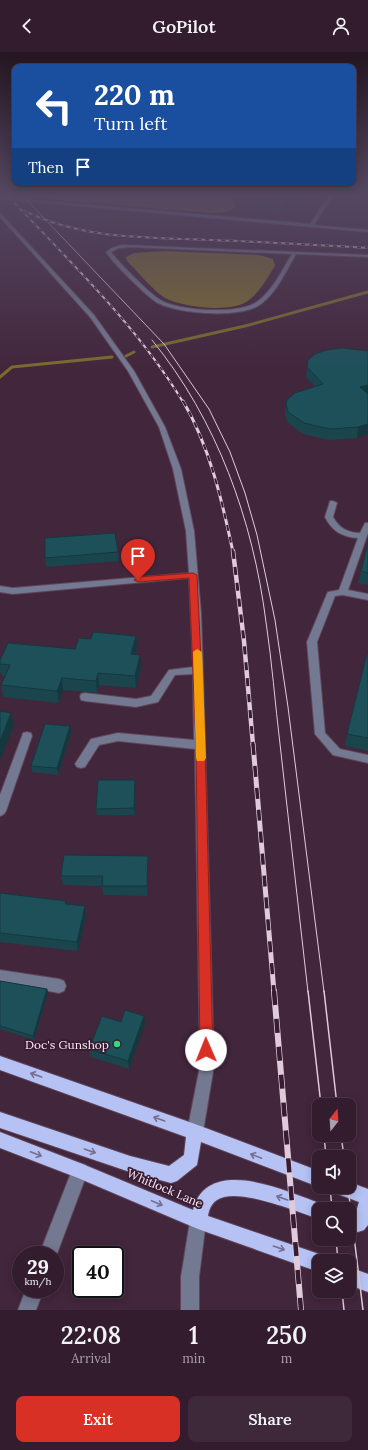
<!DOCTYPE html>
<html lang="en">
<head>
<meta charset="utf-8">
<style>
  :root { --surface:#321c2d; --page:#3d2939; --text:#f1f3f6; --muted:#a8a1aa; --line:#4d3a49; --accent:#d93025 }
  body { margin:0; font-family:Lora,serif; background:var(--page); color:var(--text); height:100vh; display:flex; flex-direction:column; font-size:15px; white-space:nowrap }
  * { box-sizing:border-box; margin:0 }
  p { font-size:13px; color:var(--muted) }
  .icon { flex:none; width:22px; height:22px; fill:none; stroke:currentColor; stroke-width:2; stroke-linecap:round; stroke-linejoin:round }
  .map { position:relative; height:1258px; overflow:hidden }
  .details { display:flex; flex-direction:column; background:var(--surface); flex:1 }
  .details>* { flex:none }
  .hud { position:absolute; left:12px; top:12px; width:344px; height:122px; border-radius:8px; box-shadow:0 2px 10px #0003,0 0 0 1px var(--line); background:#1a4fa0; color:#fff; overflow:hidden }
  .needle { width:26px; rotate:17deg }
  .fabs { position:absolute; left:312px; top:1046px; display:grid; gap:8px }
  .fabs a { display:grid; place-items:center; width:44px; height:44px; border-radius:8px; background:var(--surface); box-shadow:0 2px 10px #0003,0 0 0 1px var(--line); font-size:20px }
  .speed { position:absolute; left:12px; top:1194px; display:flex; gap:8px; font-size:20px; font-weight:700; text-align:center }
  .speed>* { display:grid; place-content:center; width:52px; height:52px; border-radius:50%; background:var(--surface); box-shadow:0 2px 10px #0003,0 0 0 1px var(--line); line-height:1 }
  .speed small { font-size:10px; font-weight:400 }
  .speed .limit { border:2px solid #111; border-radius:6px; background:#fff; color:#111 }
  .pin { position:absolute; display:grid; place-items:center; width:34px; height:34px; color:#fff; margin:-41px -17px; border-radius:50% 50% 50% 0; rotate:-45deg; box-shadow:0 0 4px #0007 }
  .pin .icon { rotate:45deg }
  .me { position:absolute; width:44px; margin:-22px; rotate:359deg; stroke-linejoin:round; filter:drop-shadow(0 0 3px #0008) }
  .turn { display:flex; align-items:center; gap:14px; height:84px; padding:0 16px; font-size:18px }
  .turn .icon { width:52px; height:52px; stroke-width:2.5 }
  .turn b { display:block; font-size:28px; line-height:34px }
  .then { display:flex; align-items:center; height:38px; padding:0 16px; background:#0003; gap:8px; font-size:15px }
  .eta { display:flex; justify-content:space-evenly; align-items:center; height:68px; text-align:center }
  .eta b { font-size:24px; font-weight:600; line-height:28px }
  .action { display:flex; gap:8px; margin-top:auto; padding:8px 16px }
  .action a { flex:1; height:46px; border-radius:8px; background:var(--accent); color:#fff; font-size:16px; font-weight:600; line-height:46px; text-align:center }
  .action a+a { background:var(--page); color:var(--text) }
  header { display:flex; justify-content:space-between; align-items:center; height:52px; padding:0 16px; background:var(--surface); font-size:18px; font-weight:600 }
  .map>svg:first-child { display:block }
  .water { fill:#7c6b2d }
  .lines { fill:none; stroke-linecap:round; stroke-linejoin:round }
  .stream { stroke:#7c6b2d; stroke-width:3 }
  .minor-casing { stroke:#60455a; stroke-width:2 }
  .major-casing { stroke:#60455a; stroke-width:2 }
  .minor { fill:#737991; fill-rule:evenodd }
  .major { fill:#b5c2f3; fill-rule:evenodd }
  .tram-far1 { stroke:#dfcbda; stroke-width:1 }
  .tram { stroke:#dfcbda; stroke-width:1.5 }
  .rail-far4-casing { stroke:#dfcbda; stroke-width:2 }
  .rail-far3-casing { stroke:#dfcbda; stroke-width:3 }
  .rail-far2-casing { stroke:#dfcbda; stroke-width:4.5 }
  .rail-far1-casing { stroke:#dfcbda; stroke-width:5 }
  .rail-casing { stroke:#dfcbda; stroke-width:6 }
  .rail-far4 { stroke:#371c32; stroke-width:1.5; stroke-dasharray:4; stroke-linecap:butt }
  .rail-far3 { stroke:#371c32; stroke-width:2; stroke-dasharray:6; stroke-linecap:butt }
  .rail-far2 { stroke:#371c32; stroke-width:3; stroke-dasharray:8; stroke-linecap:butt }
  .rail-far1 { stroke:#371c32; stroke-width:3.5; stroke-dasharray:11; stroke-linecap:butt }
  .rail { stroke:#371c32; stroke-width:4.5; stroke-dasharray:14; stroke-linecap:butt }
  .wall { fill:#1a454d }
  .shaded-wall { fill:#15383f }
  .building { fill:#1e505a; stroke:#15383f }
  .oneway { stroke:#766f92 }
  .route { fill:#d93025; stroke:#8d1f18 }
  .slow { fill:#f59e0b }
  .poi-dot { fill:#38d880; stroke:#371c32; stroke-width:1.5 }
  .labels { text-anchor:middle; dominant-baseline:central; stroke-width:3.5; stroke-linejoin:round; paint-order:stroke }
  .near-poi-label { font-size:12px; fill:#fbe8f6; stroke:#371c32; text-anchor:end }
  .near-street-label { font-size:12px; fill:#fbe8f6; stroke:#371c32 }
</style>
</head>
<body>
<header><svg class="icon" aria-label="back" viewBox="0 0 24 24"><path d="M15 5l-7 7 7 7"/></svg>GoPilot<svg class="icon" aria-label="person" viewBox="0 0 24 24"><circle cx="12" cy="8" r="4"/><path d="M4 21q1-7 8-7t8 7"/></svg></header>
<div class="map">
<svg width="368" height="1258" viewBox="0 0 368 1258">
  <rect width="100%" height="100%" fill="#42263c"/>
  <path class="water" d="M 26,142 L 232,142 L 232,147 L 236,155 L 226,160 L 212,161 L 37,146 Z
    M 164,199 L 259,203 L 273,207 L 275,214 C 267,226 259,242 246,250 C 229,261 182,255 165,246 C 156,241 136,218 127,209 L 126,205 L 134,201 Z"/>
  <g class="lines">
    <path class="stream" d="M 152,295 L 245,274 L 368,240
      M 126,304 L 134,300
      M 0,325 L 12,315 L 112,305"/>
    <defs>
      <path id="minor" d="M 330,142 L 334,142 L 314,173 L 368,178 L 368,180 L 0,147 L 0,145 L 310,172 Z
        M 0,161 L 94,263 L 134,319 L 165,375 L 181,417 L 194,479 L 201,561 L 203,618 L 214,1014 L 203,1080 L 201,1086 L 195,1088 L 189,1086 L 187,1080 L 200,1014 L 195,697 L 118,689 L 99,693 L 85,715 L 81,716 L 77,715 L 75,712 L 91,687 L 118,681 L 194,688 L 193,622 L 175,623 L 158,650 L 136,655 L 85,649 L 81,648 L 80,645 L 81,642 L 85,641 L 136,647 L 151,644 L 169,618 L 193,615 L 189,526 L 13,542 L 0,540 L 0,534 L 13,536 L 189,521 L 186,479 L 173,417 L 159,375 L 128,319 L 90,265 L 0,165 Z
        M 122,193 L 368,203 L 368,205 L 296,202 C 286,219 277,240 261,252 C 242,267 179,262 158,251 C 147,245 113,211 106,200 L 112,196 ZM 131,195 L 292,202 C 282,218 273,238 258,249 C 240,263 181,259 162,249 C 152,244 118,210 111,200 L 119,196 Z
        M 330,449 L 333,449 L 337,451 L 333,465 C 339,476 348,481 360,481 L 365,471 L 368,471 L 368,481 L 348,538 L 368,542 L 368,548 L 343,543 L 335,544 L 317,590 L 325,681 L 340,697 L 368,703 L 368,711 L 333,703 L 315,682 L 307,590 L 327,542 L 328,540 L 339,538 L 358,486 C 342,485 332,479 325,465 Z
        M 27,680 L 31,681 L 32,684 L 6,759 L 4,762 L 0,764 L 0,743 L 22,684 L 23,681 Z
        M 0,918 L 59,927 L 64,929 L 66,934 L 64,939 L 59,941 L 0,930 Z
        M 80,1111 L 86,1113 L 88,1119 L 55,1207 L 55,1203 L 39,1203 L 74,1113 Z
        M 198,1161 L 204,1163 L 206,1169 L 199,1225 L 199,1258 L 181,1258 L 181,1225 L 190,1169 L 192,1163 Z
        M 26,1237 L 44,1237 L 36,1258 L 18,1258 Z"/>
      <path id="major" d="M 0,1004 L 195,1072 L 319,1119 L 319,1135 L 201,1090 L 197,1113 L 177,1129 L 171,1131 L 130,1120 L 0,1076 L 0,1060 L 130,1104 L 169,1114 L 184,1103 L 186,1085 L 0,1018 Z
        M 0,1080 L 80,1111 L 193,1158 C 207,1103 284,1138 319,1151 L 325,1153 L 326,1157 L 319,1157 L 319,1167 C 298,1160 236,1134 217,1148 C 211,1152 209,1158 208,1164 L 319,1202 L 325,1205 L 327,1209 L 319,1209 L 319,1220 L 198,1177 L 78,1126 L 0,1096 Z
        M 349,1130 L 368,1137 L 368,1173 L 364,1178 L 358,1180 L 349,1177 L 349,1161 L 355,1163 L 359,1150 L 335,1141 L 333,1135 L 349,1135 Z
        M 349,1215 L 368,1222 L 368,1240 L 349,1233 Z"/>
    </defs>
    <use href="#minor" class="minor-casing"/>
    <use href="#major" class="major-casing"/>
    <use href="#minor" class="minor"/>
    <use href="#major" class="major"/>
    <path class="tram-far1" d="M 21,142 L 164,292 L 209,357 L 230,400 L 245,441 L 257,483 L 275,568 L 288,655 L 324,940
      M 152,288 C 217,368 253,468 266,570 C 272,610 275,651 280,692 C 289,775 299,858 308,940"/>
    <path class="tram" d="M 308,939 L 321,1053
      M 324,939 L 337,1053
      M 324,1083 L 326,1105
      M 341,1083 L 344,1105
      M 330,1135 L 332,1157
      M 348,1135 L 363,1258
      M 336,1187 L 338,1209
      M 342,1239 L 344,1258"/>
    <defs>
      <path id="rail-far4" d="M 6,142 C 68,208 136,272 183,350
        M 25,159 C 83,188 149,185 213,188 C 265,190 316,193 368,196"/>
      <path id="rail-far3" d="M 183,349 C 210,395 222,449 233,500"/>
      <path id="rail-far2" d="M 233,499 L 244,589 L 253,693"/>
      <path id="rail-far1" d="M 253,692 L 274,940"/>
      <path id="rail" d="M 274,939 L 301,1258"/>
    </defs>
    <use href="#rail-far4" class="rail-far4-casing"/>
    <use href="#rail-far3" class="rail-far3-casing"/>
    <use href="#rail-far2" class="rail-far2-casing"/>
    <use href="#rail-far1" class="rail-far1-casing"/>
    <use href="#rail" class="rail-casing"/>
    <use href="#rail-far4" class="rail-far4"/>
    <use href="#rail-far3" class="rail-far3"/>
    <use href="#rail-far2" class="rail-far2"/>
    <use href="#rail-far1" class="rail-far1"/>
    <use href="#rail" class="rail"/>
  </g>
  <path class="wall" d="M 305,142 L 295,155 L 288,154 L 283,160 L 264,159 L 264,153 Z
    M 368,299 L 368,382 L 357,386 L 329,388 L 303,382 L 287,370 L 285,362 L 286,352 L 315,334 L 306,325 L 308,308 Z
    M 368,491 L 368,533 L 358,531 Z
    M 118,500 L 119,509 L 46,515 L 45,506 Z
    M 136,584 L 137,596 L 135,603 L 141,615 L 136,636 L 99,633 L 97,641 L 63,638 L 59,651 L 3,645 L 1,633 L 5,624 L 1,623 L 0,619 L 0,608 L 75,597 L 91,587 Z
    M 368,598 L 368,699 L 345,694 L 347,682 Z
    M 71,681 L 58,723 L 32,720 L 31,714 Z
    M 135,728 L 136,734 L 135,763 L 97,763 L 96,757 Z
    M 148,804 L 148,813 L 147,844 L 103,843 L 102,834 L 63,833 L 61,824 Z
    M 0,841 L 66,849 L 66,852 L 86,863 L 78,899 L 0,890 Z
    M 0,929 L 47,937 L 48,940 L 34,988 L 0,977 Z
    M 121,970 L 145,972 L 129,1017 L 91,1005 L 89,997 Z"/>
  <path class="shaded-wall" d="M 301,142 L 305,142 L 295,155 L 296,148 Z
    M 288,148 L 288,154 L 283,160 L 283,154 Z
    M 368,333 L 368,343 L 360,335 Z
    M 368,372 L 368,382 L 357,386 L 358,375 Z
    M 136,584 L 137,596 L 132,614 L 131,602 Z
    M 140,603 L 141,615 L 136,636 L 135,624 Z
    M 98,621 L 99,633 L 97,641 L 96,629 Z
    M 62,626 L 63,638 L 59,651 L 57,639 Z
    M 11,661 L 14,673 L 0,708 L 0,689 Z
    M 70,674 L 71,681 L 58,723 L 57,716 Z
    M 135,728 L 136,734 L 135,763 L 134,756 Z
    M 85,854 L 86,863 L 78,899 L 77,890 Z
    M 47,937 L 48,940 L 34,988 L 33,984 Z
    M 144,964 L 145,972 L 129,1017 L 128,1009 Z"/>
  <path class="building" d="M 273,142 L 301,142 L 296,148 L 288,148 L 283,154 L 264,153 Z
    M 342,296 L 368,299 L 368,333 L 360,335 L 368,342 L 368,372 L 358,375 L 330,377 L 304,371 L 288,360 L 286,352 L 287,348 L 295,341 L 323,332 L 307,315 L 308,308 L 315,302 L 327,298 Z
    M 115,481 L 118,500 L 45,506 L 45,486 Z
    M 368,491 L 368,521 L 361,519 Z
    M 93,580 L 136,584 L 131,602 L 140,603 L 135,624 L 98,621 L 96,629 L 62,626 L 57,639 L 1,633 L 10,613 L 0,612 L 0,608 L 8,591 L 75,597 L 79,586 L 91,587 Z
    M 368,598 L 368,686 L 347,682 Z
    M 0,659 L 11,661 L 0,689 Z
    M 45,672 L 70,674 L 57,716 L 31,714 Z
    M 98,728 L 135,728 L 134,756 L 96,757 Z
    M 64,803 L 148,804 L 147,834 L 102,834 L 103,824 L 61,824 Z
    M 0,841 L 66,849 L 65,852 L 85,854 L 77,890 L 0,881 Z
    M 0,929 L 47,937 L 33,984 L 0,974 Z
    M 125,958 L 144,964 L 128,1009 L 89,997 L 102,964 L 121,970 Z"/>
  <defs><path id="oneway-shaft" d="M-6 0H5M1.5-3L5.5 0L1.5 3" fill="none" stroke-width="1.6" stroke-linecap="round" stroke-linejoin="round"/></defs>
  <g class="oneway">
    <use href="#oneway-shaft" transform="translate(36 1023) rotate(-161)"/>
    <use href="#oneway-shaft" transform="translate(159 1067) rotate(-160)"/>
    <use href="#oneway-shaft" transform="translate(90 1099) rotate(19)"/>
    <use href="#oneway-shaft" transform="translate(36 1102) rotate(21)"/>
    <use href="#oneway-shaft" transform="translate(256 1104) rotate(-159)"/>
    <use href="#oneway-shaft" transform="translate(282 1146) rotate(-161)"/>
    <use href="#oneway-shaft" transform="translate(157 1151) rotate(23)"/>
    <use href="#oneway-shaft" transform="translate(279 1196) rotate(19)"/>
  </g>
  <linearGradient id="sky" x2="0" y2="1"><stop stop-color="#241521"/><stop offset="0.45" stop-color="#544761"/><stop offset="1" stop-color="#544761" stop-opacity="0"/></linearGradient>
  <rect width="368" height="318" fill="url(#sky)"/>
  <path class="route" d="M 193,521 L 197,523 L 205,693 L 213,998 L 211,1003 L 206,1005 L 202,1003 L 200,998 L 196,693 L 189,526 L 138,530 L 134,528 L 138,525 Z"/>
  <path class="slow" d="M 197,597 L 202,600 L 206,706 L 204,709 L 197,709 L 196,706 L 193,600 Z"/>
  <circle class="poi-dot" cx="117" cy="992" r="4"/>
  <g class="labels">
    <g class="near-poi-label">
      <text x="109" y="992">Doc's Gunshop</text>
    </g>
    <g class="near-street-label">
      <text transform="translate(165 1136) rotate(23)">Whitlock Lane</text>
    </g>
  </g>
</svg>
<div class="fabs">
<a><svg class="needle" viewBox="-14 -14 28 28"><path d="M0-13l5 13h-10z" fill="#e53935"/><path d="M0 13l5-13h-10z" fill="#a8a1aa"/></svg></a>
<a><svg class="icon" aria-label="sound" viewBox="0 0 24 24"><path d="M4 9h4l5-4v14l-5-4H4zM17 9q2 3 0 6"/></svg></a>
<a><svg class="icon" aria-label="search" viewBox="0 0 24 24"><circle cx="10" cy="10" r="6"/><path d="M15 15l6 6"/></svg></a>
<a><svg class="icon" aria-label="layers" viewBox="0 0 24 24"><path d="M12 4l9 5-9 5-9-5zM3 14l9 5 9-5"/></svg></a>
</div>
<div class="speed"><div>29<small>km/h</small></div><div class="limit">40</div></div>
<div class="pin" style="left:138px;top:528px;background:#d93025"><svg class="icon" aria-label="arrive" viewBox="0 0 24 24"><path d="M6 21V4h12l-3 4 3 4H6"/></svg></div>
<svg class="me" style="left:206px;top:998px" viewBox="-20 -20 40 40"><circle r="19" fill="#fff"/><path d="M0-13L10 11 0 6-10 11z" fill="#d93025"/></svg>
<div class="hud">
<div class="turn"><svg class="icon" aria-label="left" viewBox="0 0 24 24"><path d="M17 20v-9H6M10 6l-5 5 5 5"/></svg><div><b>220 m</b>Turn left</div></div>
<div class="then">Then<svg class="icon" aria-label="arrive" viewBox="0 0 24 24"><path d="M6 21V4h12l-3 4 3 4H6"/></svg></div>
</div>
</div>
<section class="details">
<div class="eta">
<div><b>22:08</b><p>Arrival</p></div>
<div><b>1</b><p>min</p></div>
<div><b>250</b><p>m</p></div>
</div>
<div class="action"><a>Exit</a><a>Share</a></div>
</section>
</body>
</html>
